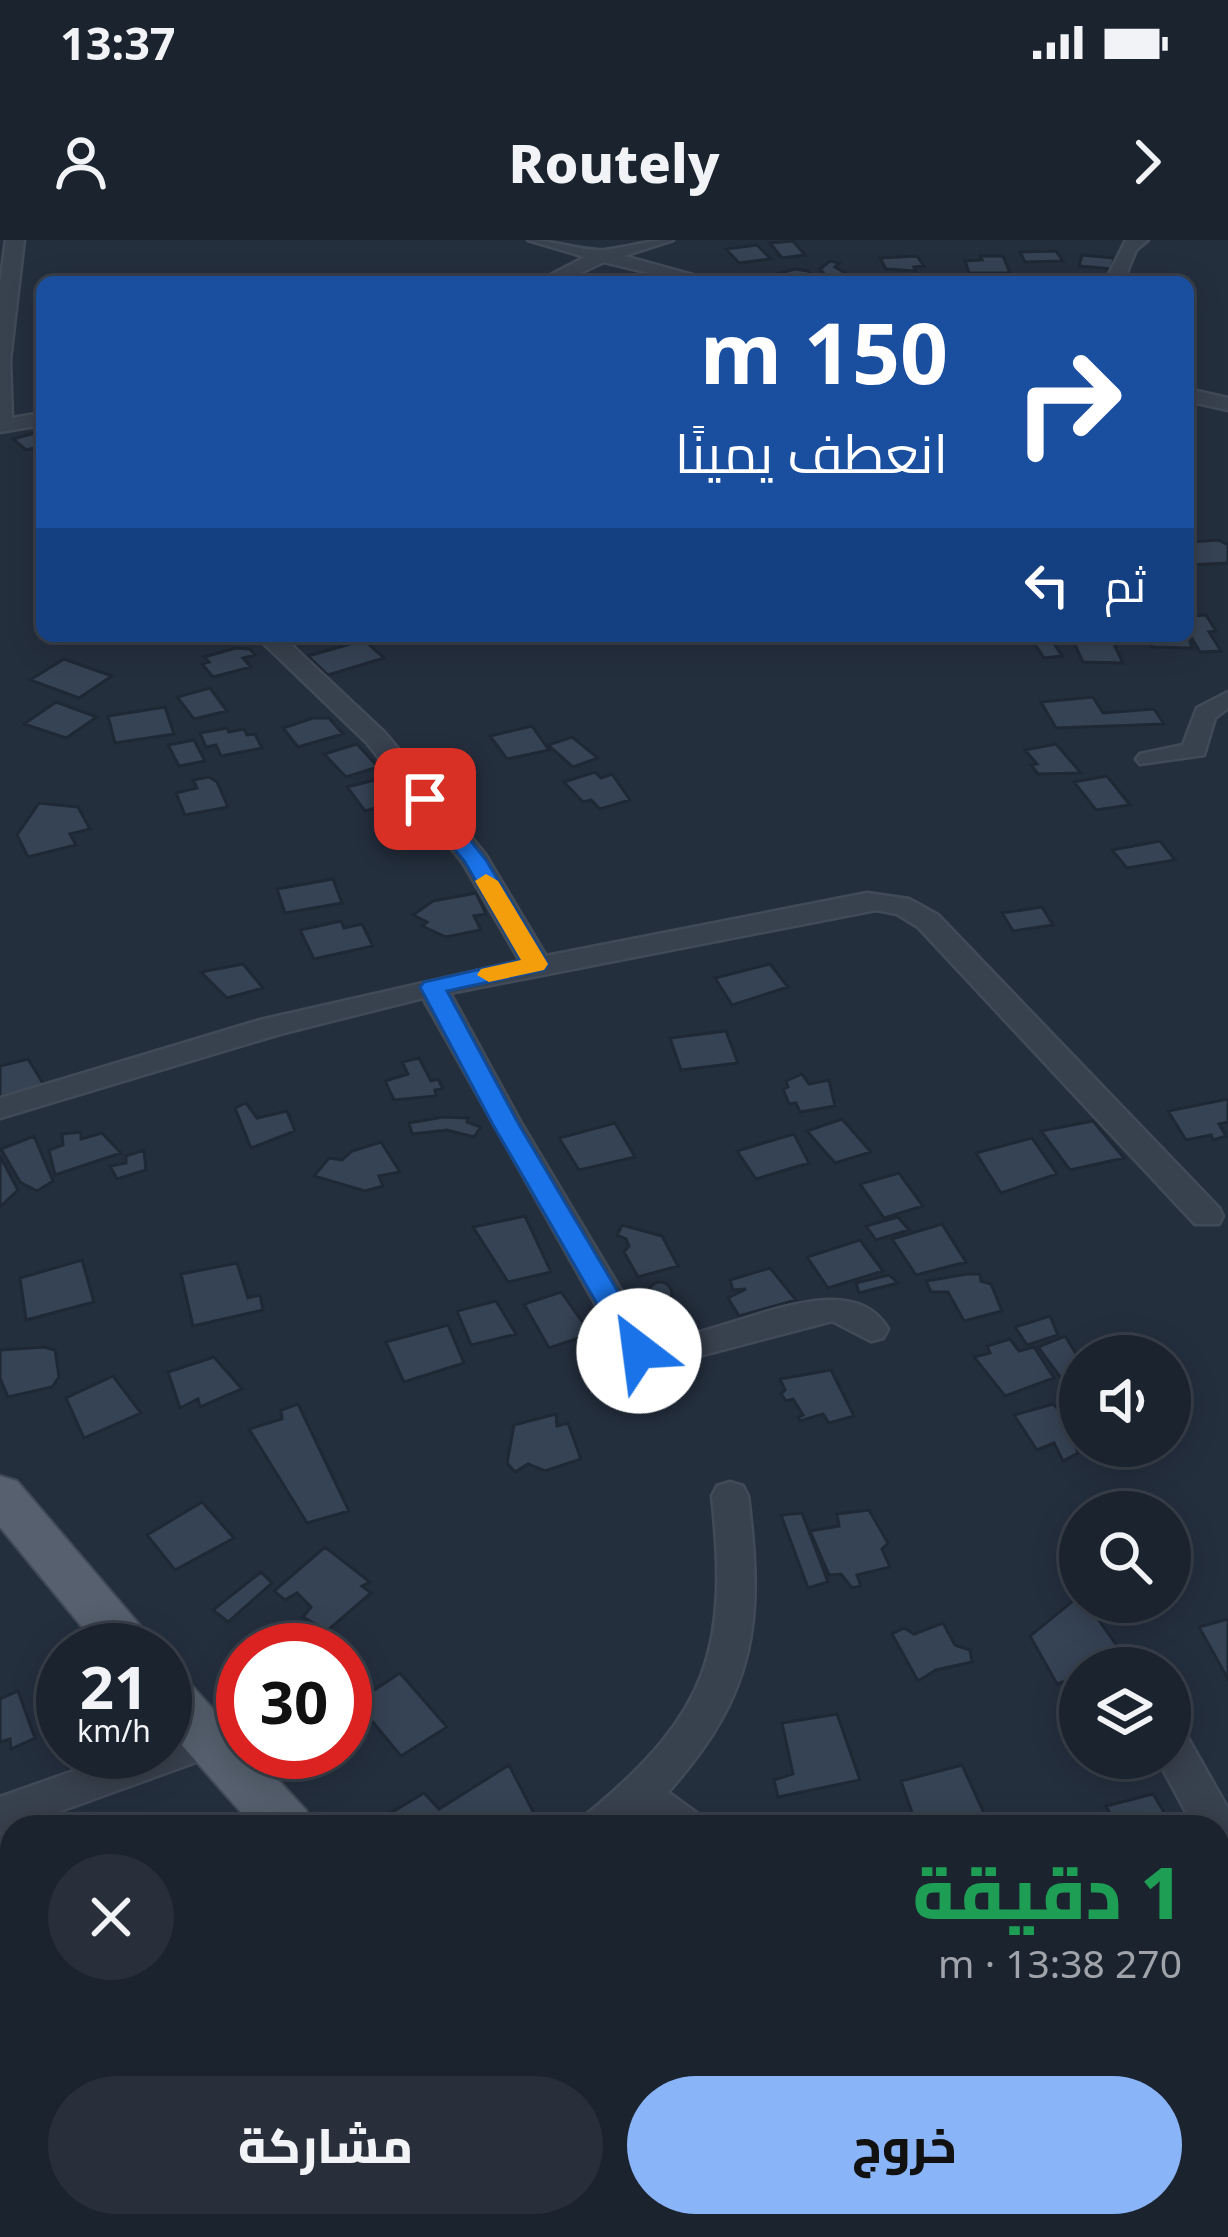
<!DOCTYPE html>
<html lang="ar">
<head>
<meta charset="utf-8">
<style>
  :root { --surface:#1b232e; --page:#282f3a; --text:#f1f3f6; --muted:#a0a4aa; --line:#39404a; --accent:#8ab4f8 }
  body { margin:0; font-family:"Noto Sans",Cairo,sans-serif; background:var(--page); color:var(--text); direction:rtl; height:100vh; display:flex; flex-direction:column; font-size:45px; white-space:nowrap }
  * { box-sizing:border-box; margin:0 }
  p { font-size:39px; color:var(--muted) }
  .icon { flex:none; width:66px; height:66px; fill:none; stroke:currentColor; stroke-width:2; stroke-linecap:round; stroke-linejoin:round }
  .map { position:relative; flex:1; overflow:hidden; direction:ltr }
  .details { position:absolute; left:0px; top:1575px; width:1230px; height:423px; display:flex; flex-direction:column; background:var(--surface); border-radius:36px 36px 0 0; box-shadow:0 6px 30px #0003,0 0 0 3px var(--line); direction:rtl }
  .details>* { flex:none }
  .guide { position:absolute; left:36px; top:36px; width:1158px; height:366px; border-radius:18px; box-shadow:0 6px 30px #0003,0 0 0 3px var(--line); direction:rtl; background:#1a4fa0; color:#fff; overflow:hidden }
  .controls { position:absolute; left:1059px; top:1095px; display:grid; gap:24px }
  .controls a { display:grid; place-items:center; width:132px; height:132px; border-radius:50%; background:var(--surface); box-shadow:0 6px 30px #0003,0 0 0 3px var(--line); font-size:60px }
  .speed { position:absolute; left:36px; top:1383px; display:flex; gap:24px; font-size:60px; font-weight:700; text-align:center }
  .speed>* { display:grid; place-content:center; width:156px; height:156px; border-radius:50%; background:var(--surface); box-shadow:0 6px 30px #0003,0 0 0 3px var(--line); line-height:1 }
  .speed small { font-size:30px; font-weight:400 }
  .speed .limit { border:18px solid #d22; background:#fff; color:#111 }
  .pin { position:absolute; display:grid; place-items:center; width:102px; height:102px; color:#fff; margin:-51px; border-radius:24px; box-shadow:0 6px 18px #0006 }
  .me { position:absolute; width:132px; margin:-66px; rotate:330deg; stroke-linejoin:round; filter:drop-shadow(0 0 9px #0008) }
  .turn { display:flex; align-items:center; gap:42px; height:252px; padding:0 48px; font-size:54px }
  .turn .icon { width:156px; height:156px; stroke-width:2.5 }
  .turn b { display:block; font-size:84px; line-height:102px }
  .then { display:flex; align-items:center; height:114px; padding:0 48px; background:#0003; gap:24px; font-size:45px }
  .round { display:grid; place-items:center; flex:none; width:126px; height:126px; border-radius:63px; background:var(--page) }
  .headline { display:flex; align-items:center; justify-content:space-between; height:204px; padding:0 48px }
  h1 { font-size:72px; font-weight:800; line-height:90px; color:#1e9e55 }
  .primary-button { display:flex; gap:24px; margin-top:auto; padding:24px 48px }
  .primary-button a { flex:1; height:138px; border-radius:72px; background:var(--accent); color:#111; font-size:48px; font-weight:800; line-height:138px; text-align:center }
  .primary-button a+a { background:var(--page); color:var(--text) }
  .status { display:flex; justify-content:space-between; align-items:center; height:84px; padding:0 60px; background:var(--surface); direction:ltr }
  .status svg { height:33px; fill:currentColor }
  header { display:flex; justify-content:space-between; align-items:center; height:156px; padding:0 48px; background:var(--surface); font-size:54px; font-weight:800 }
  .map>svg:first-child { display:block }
  .building { fill:#364354; stroke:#1f2835; stroke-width:3 }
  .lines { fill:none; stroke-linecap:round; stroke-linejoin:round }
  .minor-casing { stroke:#414a57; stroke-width:5 }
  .major-casing { stroke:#414a57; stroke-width:4 }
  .minor { fill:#38414e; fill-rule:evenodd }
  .major { fill:#56606e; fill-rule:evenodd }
  .route { fill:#1a73e8; stroke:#114b97; stroke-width:3 }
  .slow { fill:#f59e0b }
</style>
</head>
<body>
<div class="status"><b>13:37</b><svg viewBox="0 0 49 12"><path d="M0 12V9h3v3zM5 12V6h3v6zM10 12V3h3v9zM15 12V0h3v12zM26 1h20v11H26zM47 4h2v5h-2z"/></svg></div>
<header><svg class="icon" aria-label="forward" viewBox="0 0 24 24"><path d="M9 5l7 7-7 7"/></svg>Routely<svg class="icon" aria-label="person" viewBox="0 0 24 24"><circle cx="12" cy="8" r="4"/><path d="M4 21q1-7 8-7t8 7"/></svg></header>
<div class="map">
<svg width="1228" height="1997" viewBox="0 0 1228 1997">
  <rect width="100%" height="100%" fill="#242f3e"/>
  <path class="building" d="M 793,1 L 805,15 L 782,18 L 770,3 Z
    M 757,5 L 771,19 L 739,23 L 726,9 Z
    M 1056,11 L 1063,21 L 1025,22 L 1020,12 Z
    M 1082,15 L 1114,18 L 1112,29 L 1079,26 Z
    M 917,16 L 924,26 L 914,27 L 916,31 L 886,29 L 880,18 Z
    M 980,16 L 1003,16 L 1010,33 L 969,33 L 965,21 L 982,20 Z
    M 830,21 L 839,23 L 835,27 L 852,37 L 829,39 L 820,29 Z
    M 795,29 L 808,31 L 816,40 L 779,42 L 773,35 Z
    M 42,191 L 42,206 L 26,210 L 13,199 Z
    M 1219,300 L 1228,305 L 1228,323 L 1188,325 L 1188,302 Z
    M 1206,375 L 1216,391 L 1209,392 L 1221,411 L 1200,412 L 1188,392 L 1188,376 Z
    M 1110,396 L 1123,423 L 1083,422 L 1072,398 Z
    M 1148,396 L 1188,396 L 1192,408 L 1152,407 Z
    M 1050,397 L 1062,416 L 1044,418 L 1032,400 Z
    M 364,400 L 384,418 L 328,435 L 308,416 Z
    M 236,408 L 250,409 L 255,415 L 243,418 L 251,427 L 213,437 L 202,424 L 209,422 L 204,417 Z
    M 64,419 L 112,436 L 79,458 L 30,440 Z
    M 210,448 L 227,471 L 194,479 L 177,457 Z
    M 1093,457 L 1103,473 L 1154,469 L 1164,484 L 1056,488 L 1041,462 Z
    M 56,462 L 97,477 L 66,498 L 24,484 Z
    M 165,467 L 174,494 L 115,503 L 108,476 Z
    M 313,478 L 329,478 L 343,494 L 298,507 L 283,488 Z
    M 532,486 L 549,510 L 507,519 L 490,496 Z
    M 227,488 L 229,492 L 244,489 L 247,495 L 255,494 L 262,508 L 221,516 L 216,505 L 206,507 L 200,493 Z
    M 572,497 L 598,518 L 573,527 L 548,505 Z
    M 194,500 L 205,521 L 179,526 L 168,505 Z
    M 357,504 L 378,527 L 346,537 L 324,514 Z
    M 1056,504 L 1081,533 L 1038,534 L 1031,525 L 1037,524 L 1025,510 Z
    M 595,532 L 601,538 L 612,534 L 630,560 L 600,569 L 591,560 L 583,562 L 564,542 Z
    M 1107,536 L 1130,565 L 1096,570 L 1074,542 Z
    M 209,537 L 217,542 L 228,567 L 185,575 L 176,553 L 197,548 L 193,540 Z
    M 383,538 L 401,561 L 365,571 L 347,547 Z
    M 39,563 L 78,567 L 90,589 L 70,594 L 76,605 L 28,617 L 17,595 Z
    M 1160,601 L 1175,620 L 1127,628 L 1112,610 Z
    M 333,639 L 342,663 L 285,673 L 277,649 Z
    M 476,653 L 486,674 L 474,676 L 481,690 L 446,697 L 422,686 L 427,682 L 413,675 L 433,661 Z
    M 1042,667 L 1053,685 L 1013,691 L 1002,673 Z
    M 341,681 L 344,688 L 362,684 L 373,706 L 314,719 L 300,690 Z
    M 243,724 L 263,748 L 227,758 L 201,732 Z
    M 770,724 L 788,747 L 732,765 L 715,738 Z
    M 726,791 L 738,823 L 681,830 L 670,798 Z
    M 419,818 L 431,841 L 438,839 L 443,849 L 435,850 L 436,856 L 394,860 L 385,841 L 408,834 L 402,822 Z
    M 28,819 L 44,845 L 0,858 L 0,826 Z
    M 802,834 L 809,844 L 829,840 L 835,866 L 800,872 L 796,863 L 789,864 L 783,849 L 788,847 L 786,841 Z
    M 1228,859 L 1228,882 L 1219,884 L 1226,896 L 1213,900 L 1211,895 L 1186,900 L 1168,871 Z
    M 246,863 L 257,878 L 287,871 L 295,891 L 251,908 L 235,868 Z
    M 443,877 L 468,878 L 467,882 L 481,887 L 474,897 L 447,890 L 412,894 L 409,883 Z
    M 842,879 L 871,912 L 835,923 L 807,891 Z
    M 1093,881 L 1124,918 L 1070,930 L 1041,891 Z
    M 615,883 L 635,917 L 579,930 L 559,898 Z
    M 81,892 L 81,899 L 102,893 L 121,913 L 55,935 L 49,910 L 63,905 L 62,894 Z
    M 794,894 L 809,923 L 756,939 L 737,911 Z
    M 34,896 L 53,941 L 37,951 L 20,942 L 1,909 Z
    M 1032,898 L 1057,934 L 1001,953 L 976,913 Z
    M 381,902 L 400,932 L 379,936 L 383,946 L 365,951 L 314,936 L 329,918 L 342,920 L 352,911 Z
    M 144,910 L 146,930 L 117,939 L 110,926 L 126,923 L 126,916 Z
    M 0,916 L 18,950 L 0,967 Z
    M 899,933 L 923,966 L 884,978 L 860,944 Z
    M 525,976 L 551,1032 L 508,1042 L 473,987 Z
    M 898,977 L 909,990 L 876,1000 L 866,986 Z
    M 942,984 L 966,1022 L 916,1035 L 892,999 Z
    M 622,985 L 662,996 L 678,1026 L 638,1037 L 624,1012 L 629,1006 L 626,999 L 617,995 Z
    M 860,1000 L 883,1031 L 828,1048 L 807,1017 Z
    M 82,1020 L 94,1062 L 26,1080 L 20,1038 Z
    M 237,1023 L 248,1058 L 260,1055 L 263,1070 L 193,1086 L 181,1034 Z
    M 770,1028 L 796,1060 L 739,1076 L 728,1058 L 746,1049 L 733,1050 L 730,1040 Z
    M 967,1034 L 980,1034 L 981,1041 L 991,1044 L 1002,1071 L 964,1081 L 948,1052 L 931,1052 L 926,1041 Z
    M 889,1035 L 898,1043 L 859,1053 L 856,1043 Z
    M648 1054a12 12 0 1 1 24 0a12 12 0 1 1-24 0Z
    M 561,1052 L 591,1094 L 549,1108 L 524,1064 Z
    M 496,1061 L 516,1094 L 471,1105 L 457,1071 Z
    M 1050,1076 L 1058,1095 L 1027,1105 L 1015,1087 Z
    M 448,1085 L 464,1123 L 404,1142 L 386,1102 Z
    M 1065,1096 L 1080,1120 L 1080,1136 L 1063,1141 L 1038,1107 Z
    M 1010,1099 L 1019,1111 L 1034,1107 L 1054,1138 L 1005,1156 L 974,1117 L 990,1113 L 987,1106 Z
    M 44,1107 L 55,1110 L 59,1137 L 52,1147 L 8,1157 L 0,1138 L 0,1110 Z
    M 214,1117 L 242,1149 L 200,1167 L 198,1159 L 180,1168 L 168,1132 Z
    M 831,1130 L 854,1176 L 829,1183 L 823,1174 L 800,1181 L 798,1177 L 803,1175 L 793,1159 L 786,1161 L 781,1154 L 785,1150 L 780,1139 Z
    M 113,1136 L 141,1173 L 84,1198 L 66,1158 Z
    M 298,1164 L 349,1271 L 307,1283 L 249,1189 L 282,1179 L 281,1170 Z
    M 1053,1164 L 1063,1174 L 1080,1172 L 1080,1202 L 1074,1203 L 1078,1213 L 1063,1221 L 1054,1203 L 1037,1210 L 1014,1175 Z
    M 556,1174 L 557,1186 L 568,1183 L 581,1219 L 545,1231 L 528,1224 L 515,1232 L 507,1223 L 514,1185 Z
    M 202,1262 L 234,1298 L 175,1330 L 147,1295 Z
    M 869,1270 L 888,1303 L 882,1309 L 890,1327 L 857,1335 L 861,1346 L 852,1348 L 841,1334 L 829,1335 L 810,1291 L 839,1286 L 837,1274 Z
    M 802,1273 L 828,1342 L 808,1348 L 781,1275 Z
    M 325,1307 L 370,1342 L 362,1346 L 371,1353 L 327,1391 L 303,1377 L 311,1367 L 297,1353 L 285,1360 L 274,1351 Z
    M 261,1332 L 272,1343 L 228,1382 L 213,1370 Z
    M 1080,1355 L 1080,1362 L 1086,1362 L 1127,1420 L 1104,1428 L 1080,1428 L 1080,1436 L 1057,1444 L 1030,1396 Z
    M 1228,1379 L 1228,1439 L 1199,1387 Z
    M 943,1383 L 955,1405 L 970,1410 L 972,1422 L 936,1430 L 918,1441 L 892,1394 L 904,1388 L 914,1394 Z
    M 400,1433 L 447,1487 L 401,1516 L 356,1462 Z
    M 18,1451 L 35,1498 L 11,1509 L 10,1499 L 0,1502 L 0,1459 Z
    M 63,1460 L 63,1512 L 117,1512 L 72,1536 L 41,1469 Z
    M 837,1474 L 860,1540 L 778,1557 L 774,1540 L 793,1534 L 782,1483 Z
    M 509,1525 L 541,1587 L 384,1587 L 379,1580 L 424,1553 L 439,1569 Z
    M 962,1525 L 988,1582 L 973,1587 L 917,1587 L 901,1541 Z
    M 1153,1554 L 1173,1587 L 1117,1587 L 1106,1566 Z
    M 12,1602 L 12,1671 L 0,1677 L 0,1605 Z
    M 1228,1687 L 1228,1747 L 1218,1734 L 1218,1691 Z
    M 12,1797 L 12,1858 L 0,1865 L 0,1803 Z
    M 231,1986 L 307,1986 L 310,1993 L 302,1997 L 234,1997 Z
    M 421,1986 L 475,1986 L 443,1997 L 426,1997 Z"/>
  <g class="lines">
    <defs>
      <path id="minor" d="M 6,0 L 24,0 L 10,120 L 12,178 L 42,173 L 42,185 L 0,192 L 0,45 Z
        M 528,0 C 553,0 584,12 605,10 C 629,7 649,0 673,0 L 624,16 L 718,42 L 686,42 L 604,22 L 561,42 L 537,42 L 585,17 Z
        M 1126,0 L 1148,0 L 1136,10 L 1123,42 L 1105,42 Z
        M 1188,149 L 1228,158 L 1228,170 L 1188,161 Z
        M 256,396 L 282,396 L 385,493 L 485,614 L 546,716 L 867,653 L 909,659 L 938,675 L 1219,968 L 1223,976 L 1219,984 L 1195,984 L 918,687 L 897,674 L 876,670 L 450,753 L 521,883 L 650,1099 C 713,1105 846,1016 888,1089 L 883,1098 L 871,1101 L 832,1081 L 661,1126 L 627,1120 L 423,758 L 280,794 L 0,878 L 0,858 L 260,780 L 520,721 L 463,623 L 367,503 Z
        M 1228,452 L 1228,468 L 1215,478 L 1204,515 L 1140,524 L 1136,519 L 1140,514 L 1183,505 L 1197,468 Z
        M 730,1242 L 743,1246 L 748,1256 C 764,1382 756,1454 668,1552 L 698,1574 L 704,1587 L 651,1587 L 641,1579 L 632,1587 L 581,1587 L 587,1574 C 709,1474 729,1409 712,1256 L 717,1246 Z
        M 207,1484 L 221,1489 L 227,1501 L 221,1513 L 0,1593 L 0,1557 L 127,1512 L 165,1512 L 165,1499 Z
        M 1170,1486 L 1184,1491 L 1228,1569 L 1228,1601 L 1218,1605 L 1218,1587 L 1194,1587 L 1157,1518 L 1170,1518 Z
        M 1144,1986 L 1194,1986 L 1199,1997 L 1149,1997 Z"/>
      <path id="major" d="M 0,1236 L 17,1241 L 149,1396 L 156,1410 L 101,1410 L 0,1287 Z
        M 165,1430 L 183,1436 L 243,1502 L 243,1512 L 252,1512 L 306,1570 L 314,1587 L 254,1587 L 165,1486 Z
        M 603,1986 L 668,1986 L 672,1997 L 607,1997 Z"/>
    </defs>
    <use href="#minor" class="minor-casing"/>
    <use href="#major" class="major-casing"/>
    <use href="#minor" class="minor"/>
    <use href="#major" class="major"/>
  </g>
  <path class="route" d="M 425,552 L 433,554 L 486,620 L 548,724 L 544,730 L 447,751 L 518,883 L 653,1111 L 649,1119 L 629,1119 L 492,883 L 420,747 L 424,742 L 521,720 L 465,622 L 414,559 Z"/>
  <path class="slow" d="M 486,634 L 498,641 L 548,724 L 544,730 L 489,742 L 477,735 L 481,729 L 521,720 L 475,641 Z"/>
</svg>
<div class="controls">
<a><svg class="icon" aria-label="sound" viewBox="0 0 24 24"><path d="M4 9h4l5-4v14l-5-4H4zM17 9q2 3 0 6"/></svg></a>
<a><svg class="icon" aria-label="search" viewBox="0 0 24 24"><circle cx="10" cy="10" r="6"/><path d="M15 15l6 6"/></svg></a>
<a><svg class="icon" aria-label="layers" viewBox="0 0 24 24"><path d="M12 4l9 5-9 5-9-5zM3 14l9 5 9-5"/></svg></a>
</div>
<div class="speed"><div>21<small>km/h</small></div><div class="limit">30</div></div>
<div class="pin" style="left:425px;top:559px;background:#d93025"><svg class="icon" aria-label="arrive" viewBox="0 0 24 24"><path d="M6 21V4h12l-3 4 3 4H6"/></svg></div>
<svg class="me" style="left:639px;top:1111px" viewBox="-20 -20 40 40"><circle r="19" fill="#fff"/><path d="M0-13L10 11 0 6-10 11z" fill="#1a73e8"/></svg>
<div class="guide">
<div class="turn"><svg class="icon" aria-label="right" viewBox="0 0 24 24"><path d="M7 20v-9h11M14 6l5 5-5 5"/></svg><div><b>150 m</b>انعطف يمينًا</div></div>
<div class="then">ثم<svg class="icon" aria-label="left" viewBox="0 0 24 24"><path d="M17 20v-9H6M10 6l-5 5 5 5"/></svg></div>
</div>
<section class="details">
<div class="headline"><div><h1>1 دقيقة</h1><p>270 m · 13:38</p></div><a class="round"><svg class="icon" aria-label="close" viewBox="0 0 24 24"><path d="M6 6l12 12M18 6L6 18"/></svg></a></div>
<div class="primary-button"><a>خروج</a><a>مشاركة</a></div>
</section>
</div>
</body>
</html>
